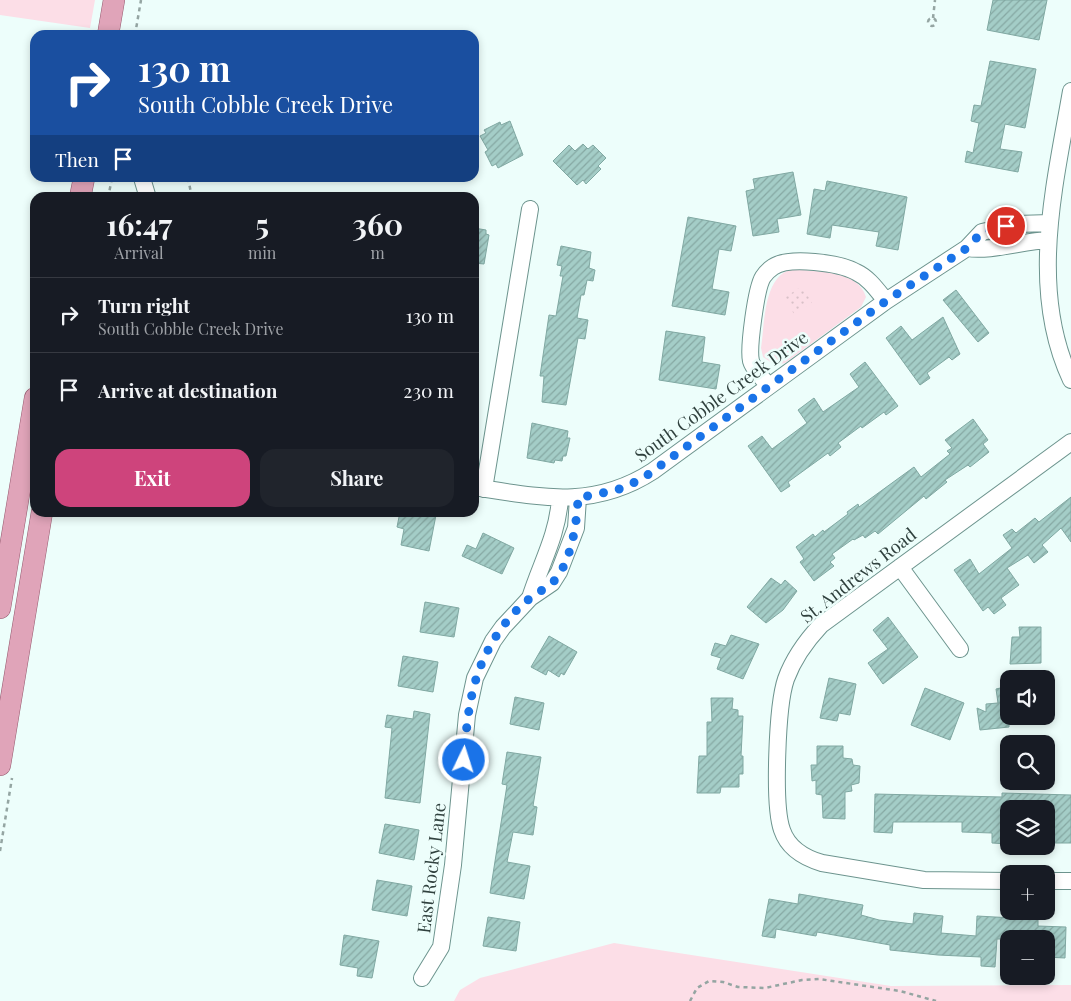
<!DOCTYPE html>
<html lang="en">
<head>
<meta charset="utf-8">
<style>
  :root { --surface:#171b24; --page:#20242c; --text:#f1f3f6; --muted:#9ea1a6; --line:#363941; --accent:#ce447c }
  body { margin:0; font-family:"Playfair Display",serif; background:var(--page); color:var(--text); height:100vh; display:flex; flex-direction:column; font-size:19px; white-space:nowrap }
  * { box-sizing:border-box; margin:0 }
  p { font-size:16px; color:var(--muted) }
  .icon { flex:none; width:28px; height:28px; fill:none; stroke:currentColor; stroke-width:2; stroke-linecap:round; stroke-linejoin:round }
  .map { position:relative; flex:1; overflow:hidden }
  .side { position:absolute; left:30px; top:192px; width:449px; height:325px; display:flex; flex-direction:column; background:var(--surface); border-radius:15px; box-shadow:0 2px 8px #0003 }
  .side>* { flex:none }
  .banner { position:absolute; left:30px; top:30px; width:449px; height:152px; border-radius:15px; box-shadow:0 2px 8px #0003; background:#1a4fa0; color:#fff; overflow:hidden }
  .tools { position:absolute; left:1000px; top:670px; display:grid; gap:10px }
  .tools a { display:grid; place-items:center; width:55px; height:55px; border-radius:10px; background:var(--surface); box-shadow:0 2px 8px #0003; font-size:25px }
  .pin { position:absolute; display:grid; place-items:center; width:42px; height:42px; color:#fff; margin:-21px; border:2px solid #fff; border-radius:50%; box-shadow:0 1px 5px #0007 }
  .me { position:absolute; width:55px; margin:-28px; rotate:4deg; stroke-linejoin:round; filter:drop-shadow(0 0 4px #0008) }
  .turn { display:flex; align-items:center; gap:18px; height:105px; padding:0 25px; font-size:22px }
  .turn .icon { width:65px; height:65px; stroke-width:2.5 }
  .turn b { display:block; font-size:35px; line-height:42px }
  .then { display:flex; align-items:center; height:48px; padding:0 25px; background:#0003; gap:10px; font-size:19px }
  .eta { display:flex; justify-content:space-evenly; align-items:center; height:85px; text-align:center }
  .eta b { font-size:30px; font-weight:700; line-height:35px }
  .primary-button { display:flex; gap:10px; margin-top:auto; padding:10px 25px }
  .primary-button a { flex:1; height:58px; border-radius:15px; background:var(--accent); color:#fff; font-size:20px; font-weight:700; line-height:58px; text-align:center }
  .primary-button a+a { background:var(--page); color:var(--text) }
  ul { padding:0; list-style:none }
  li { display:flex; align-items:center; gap:15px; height:75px; padding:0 25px; border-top:1px solid var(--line) }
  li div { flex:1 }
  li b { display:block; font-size:19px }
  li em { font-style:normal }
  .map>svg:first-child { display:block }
  .grass { fill:#fcdee7 }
  .park { fill:url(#park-dots) }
  .building { fill:url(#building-hatch); stroke:#80a8a2 }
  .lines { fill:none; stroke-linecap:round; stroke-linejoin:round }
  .minor-casing { stroke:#6d948e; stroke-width:18 }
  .major-casing { stroke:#955a6f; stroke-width:22 }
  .path { stroke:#94a5a2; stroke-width:2.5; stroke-dasharray:4 4; stroke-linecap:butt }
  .minor { stroke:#fff; stroke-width:16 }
  .major { stroke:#e0a4b9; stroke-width:21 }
  .route { stroke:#1a73e8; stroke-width:9; stroke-dasharray:0 16.2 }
  .labels { text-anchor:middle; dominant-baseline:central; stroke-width:5; stroke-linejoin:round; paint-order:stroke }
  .street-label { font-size:18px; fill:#30413e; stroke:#edfefb }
</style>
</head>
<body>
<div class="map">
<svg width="1071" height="1001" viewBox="0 0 1071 1001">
  <defs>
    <pattern id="park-dots" width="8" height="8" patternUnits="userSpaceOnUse" patternTransform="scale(1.25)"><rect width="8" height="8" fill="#fcdee7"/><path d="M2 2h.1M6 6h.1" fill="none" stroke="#d8c0c7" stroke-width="1.8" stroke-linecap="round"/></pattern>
    <pattern id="building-hatch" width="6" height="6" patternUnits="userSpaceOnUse" patternTransform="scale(1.25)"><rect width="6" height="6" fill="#a4cdc7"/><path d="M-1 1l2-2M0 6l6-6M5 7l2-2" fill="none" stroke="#86a8a3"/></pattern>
  </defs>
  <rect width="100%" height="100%" fill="#edfefb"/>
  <path class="grass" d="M 0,0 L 95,0 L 90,28 L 0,15 Z
    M 793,269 C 816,272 858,269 866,297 L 861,307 L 785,363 L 775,365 L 763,357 L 761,348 C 765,323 763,275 793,269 Z
    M 614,943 L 891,986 L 1071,985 L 1071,1001 L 454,1001 L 460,990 L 480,978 Z"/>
  <path class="park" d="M 802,286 L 812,303 L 794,314 L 784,298 Z"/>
  <path class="building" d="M 993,0 L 1047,0 L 1039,40 L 987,30 Z
    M 990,61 L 1036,69 L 1025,128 L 1005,124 L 1000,149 L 1022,152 L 1018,172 L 965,162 L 967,151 L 973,153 L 979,123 L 971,121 L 974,105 L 981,106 Z
    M 510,121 L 523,155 L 498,168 L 496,164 L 492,166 L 485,152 L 488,150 L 480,136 L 486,133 L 484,130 L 500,122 L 501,125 Z
    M 583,144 L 588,149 L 593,145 L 606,158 L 598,166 L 601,169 L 586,184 L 583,180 L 577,185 L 553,161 L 569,145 L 575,151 Z
    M 793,172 L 801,215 L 777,219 L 779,232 L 753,236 L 746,191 L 755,189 L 753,179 Z
    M 827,181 L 907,197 L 898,250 L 876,246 L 879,232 L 832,225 L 830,238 L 807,234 L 814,189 L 825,191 Z
    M 688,217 L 736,226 L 731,251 L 719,249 L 712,289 L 729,292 L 725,315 L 672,306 Z
    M 474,228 L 486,230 L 486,234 L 489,235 L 484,264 L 474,263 Z
    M 561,246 L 591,252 L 589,268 L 595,270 L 593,281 L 587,280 L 584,295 L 581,295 L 577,318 L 588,320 L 585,339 L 578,338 L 566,405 L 542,402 L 544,376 L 540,376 L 549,315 L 556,316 L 563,276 L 560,276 L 562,266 L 557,265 Z
    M 956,290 L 989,333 L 978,342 L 943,300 Z
    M 943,317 L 960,354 L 952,360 L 949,357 L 927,373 L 930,378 L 920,385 L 886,338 L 901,326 L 912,340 Z
    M 666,331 L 705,337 L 702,362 L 720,365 L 716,389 L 659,380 Z
    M 865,362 L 898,406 L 886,415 L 884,412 L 862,428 L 861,426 L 838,443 L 841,447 L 830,456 L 828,453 L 788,482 L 790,486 L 781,492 L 748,446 L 762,436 L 772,449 L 807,423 L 798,410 L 814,398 L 823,412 L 859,387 L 850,374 Z
    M 973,419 L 988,440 L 983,444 L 989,452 L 970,467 L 968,465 L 945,480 L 947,482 L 926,499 L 924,496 L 878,534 L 875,531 L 865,538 L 863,535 L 854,540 L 853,539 L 832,554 L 835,558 L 830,562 L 834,566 L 814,581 L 800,562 L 804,559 L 796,547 L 813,534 L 815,537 L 823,530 L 824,532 L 848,514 L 847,512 L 858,504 L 859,507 L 914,467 L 921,477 L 950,454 L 947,451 L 952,448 L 945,440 Z
    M 532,423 L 568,431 L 567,438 L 570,438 L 566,456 L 563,456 L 562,461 L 555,460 L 554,463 L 527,458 Z
    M 1071,497 L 1071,542 L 1061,528 L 1042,545 L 1048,552 L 1034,563 L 1028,555 L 1007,568 L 1019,585 L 1001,598 L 1006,605 L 994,614 L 988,607 L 983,611 L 954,570 L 970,559 L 979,574 L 1012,548 L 1003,535 L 1012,529 L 1016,533 L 1035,518 L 1039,522 Z
    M 400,512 L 436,515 L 429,551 L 401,545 L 404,529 L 397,527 Z
    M 483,533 L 514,548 L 502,574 L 462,556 L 467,545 L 476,549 Z
    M 771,578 L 781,585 L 785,580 L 797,591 L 783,610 L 766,623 L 747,607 Z
    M 425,602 L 459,608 L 454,637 L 420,632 Z
    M 888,617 L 918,657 L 883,684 L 868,663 L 888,649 L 873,630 Z
    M 1019,627 L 1041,627 L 1041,663 L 1010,664 L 1012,637 L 1020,637 Z
    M 731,635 L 759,644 L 743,679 L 717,669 L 721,658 L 711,655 L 715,643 L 726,646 Z
    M 549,636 L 577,652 L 564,675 L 561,673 L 559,677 L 548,670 L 546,675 L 531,667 Z
    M 403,656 L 438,662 L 433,692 L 398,686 Z
    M 829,678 L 856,684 L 850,715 L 839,713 L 837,721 L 820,718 Z
    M 1009,686 L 1009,727 L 980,730 L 977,708 L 986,712 L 986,704 L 998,703 L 996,689 Z
    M 925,688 L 964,703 L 950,740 L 911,725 Z
    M 515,697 L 544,703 L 539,730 L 510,724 Z
    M 711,698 L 733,698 L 732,709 L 738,710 L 738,716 L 743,716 L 741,756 L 743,756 L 743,774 L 739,774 L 739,787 L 721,787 L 720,793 L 697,793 L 699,756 L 707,756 L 707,722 L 712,722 Z
    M 414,711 L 430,714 L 420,803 L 385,798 L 392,728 L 385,727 L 387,715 L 413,719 Z
    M 817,746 L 843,746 L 843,758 L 852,759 L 853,765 L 860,766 L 859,783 L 851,785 L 852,791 L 845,792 L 845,819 L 823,818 L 822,795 L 816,794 L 816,780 L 812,781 L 811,765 L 817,765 Z
    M 507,752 L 541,757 L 533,806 L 537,807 L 533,835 L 513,832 L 507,862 L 530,866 L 524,899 L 490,893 L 507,785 L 502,784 Z
    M 1002,793 L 1071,795 L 1071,843 L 1046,843 L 1046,809 L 1009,809 L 1009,844 L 992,843 L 992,833 L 962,832 L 962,822 L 893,822 L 892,833 L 874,832 L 875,794 L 1002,797 Z
    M 385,824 L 419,830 L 414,860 L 379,853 Z
    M 377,880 L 412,886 L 407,916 L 372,910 Z
    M 799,894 L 863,905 L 861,915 L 879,920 L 913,924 L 914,913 L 943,916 L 941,933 L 976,936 L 977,916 L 1013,918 L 1013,915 L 1038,916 L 1038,926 L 1066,927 L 1065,958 L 1046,957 L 1046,939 L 997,939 L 995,967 L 981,966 L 981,957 L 938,955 L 890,950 L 890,945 L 817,932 L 816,936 L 776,929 L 775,938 L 762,936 L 769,899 L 798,904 Z
    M 488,917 L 520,922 L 516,951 L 483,946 Z
    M 344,935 L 379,941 L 372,978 L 357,976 L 358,968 L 340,965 Z"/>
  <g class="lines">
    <defs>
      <path id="minor" d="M 1071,91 C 1055,184 1028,289 1071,380
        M 142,178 L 148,198
        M 967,248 C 990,252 1023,241 1048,240
        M 768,386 C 763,378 753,369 751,361 C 748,349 756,288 763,277 C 765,274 770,269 773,267 C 789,256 840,263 856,272 C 869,278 877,290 886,301
        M 474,487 C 539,497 593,510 653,471 L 886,301 L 967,248 L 982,232 L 1017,224 L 1050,223
        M 484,489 L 530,209
        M 900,567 L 960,649
        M 530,598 C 541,563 557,537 560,499
        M 1009,881 L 924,880 L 822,863 C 805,858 788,848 782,830 C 773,805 777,705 786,679 C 794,657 806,641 821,625 L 1071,442
        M 1046,881 L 1071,881
        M 422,978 L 441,947 L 453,865 L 467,715 L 475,678 L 493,641 L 503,627 L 530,598 L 552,583 L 559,572 L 576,528 L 578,498"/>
      <path id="major" d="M 108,35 L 114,0
        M 80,198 L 84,178
        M 0,608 L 35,398
        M 0,765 L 42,512"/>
    </defs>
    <use href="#minor" class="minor-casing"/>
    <use href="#major" class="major-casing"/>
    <path class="path" d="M 933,18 L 935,0
      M928 22a4 4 0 1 1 8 0a4 4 0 1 1-8 0Z
      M 135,35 L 141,0
      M 188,178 L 192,198
      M 108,198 L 112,178
      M 0,851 L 12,778
      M 690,1001 L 697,988 L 709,981 L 723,982 L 738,987 L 765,988 L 802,980 L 819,979 L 900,991 L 936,1001"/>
    <use href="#minor" class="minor"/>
    <use href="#major" class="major"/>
  </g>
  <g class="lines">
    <path class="route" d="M 464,760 C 467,718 470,680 492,643 C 501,627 517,607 532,597 C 538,592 545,589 551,584 C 571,566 577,523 578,498 L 617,490 L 642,479 L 886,301 L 967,248 L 982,232 L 1006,226"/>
  </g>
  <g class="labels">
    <g class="street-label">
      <text transform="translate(721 396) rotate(-36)">South Cobble Creek Drive</text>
      <text transform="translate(858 575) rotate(-38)">St. Andrews Road</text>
      <text transform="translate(431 868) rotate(-83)">East Rocky Lane</text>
    </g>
  </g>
</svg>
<div class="tools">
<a><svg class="icon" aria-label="sound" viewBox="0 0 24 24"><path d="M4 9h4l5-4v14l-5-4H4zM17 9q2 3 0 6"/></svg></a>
<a><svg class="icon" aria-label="search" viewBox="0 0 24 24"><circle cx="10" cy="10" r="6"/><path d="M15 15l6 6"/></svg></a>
<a><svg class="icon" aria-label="layers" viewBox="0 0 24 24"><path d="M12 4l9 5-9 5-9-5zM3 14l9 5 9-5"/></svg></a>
<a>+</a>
<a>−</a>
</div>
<div class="pin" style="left:1006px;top:226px;background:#d93025"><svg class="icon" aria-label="arrive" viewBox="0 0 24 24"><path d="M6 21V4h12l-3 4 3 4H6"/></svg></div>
<svg class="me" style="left:464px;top:760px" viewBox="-20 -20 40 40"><circle r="17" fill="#1a73e8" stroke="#fff" stroke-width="3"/><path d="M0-11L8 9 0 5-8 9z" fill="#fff"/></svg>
<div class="banner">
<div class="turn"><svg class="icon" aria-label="right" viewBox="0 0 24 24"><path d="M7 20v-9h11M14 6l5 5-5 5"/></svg><div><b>130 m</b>South Cobble Creek Drive</div></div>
<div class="then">Then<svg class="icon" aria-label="arrive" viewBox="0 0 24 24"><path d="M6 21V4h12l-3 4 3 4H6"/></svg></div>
</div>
<section class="side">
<div class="eta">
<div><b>16:47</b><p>Arrival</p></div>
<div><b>5</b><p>min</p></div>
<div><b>360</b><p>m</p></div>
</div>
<ul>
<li><svg class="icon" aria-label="right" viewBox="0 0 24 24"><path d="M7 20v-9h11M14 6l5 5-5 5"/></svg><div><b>Turn right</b><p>South Cobble Creek Drive</p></div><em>130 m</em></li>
<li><svg class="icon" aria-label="arrive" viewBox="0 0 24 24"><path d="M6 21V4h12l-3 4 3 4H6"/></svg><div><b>Arrive at destination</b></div><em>230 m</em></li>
</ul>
<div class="primary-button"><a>Exit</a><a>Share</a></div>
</section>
</div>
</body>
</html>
